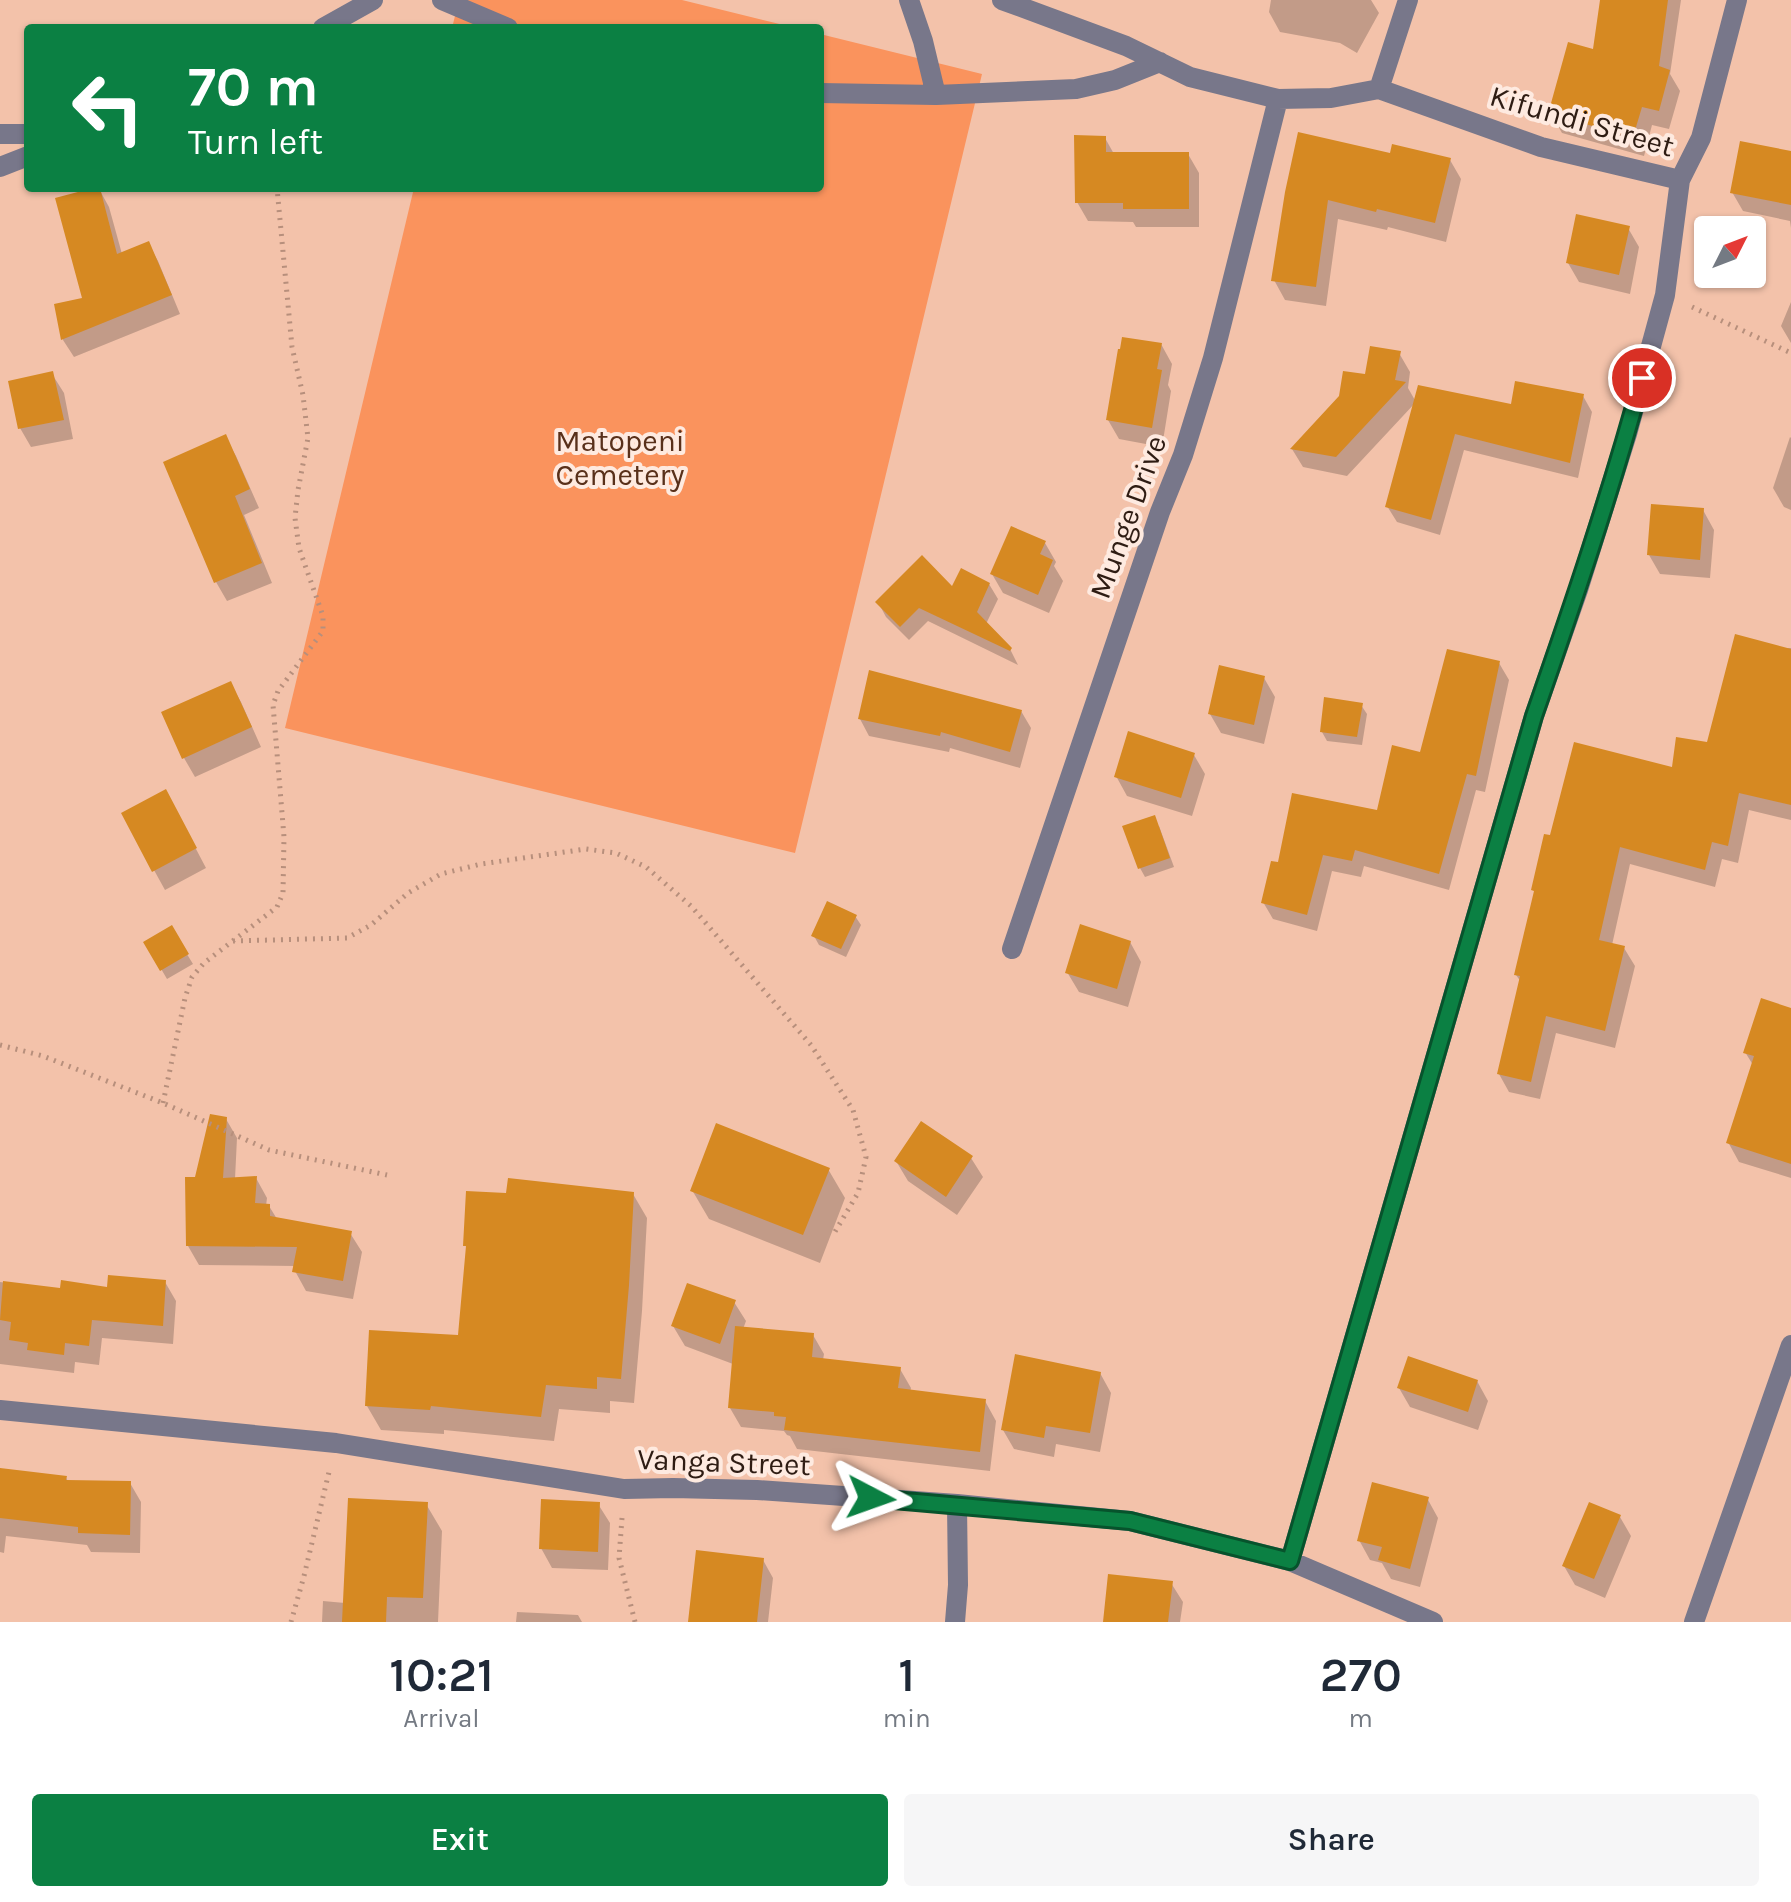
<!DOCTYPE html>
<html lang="en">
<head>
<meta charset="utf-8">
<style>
  :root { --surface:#fff; --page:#f6f6f7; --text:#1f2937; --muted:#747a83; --accent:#0b8043 }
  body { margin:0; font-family:Karla,sans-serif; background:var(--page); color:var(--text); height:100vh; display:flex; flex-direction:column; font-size:30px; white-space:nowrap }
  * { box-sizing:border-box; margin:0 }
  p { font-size:26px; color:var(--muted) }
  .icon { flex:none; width:44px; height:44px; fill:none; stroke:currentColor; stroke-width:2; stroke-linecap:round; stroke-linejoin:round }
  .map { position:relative; height:1622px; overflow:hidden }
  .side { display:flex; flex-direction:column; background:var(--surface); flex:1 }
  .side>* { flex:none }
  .hud { position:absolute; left:24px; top:24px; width:800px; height:168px; border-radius:8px; box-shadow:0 2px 6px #0004; background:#0b8043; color:#fff; overflow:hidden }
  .needle { width:52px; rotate:48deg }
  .tools { position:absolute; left:1694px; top:216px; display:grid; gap:16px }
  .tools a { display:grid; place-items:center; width:72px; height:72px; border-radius:8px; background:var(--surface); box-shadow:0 2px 6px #0004; font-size:40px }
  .pin { position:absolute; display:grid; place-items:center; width:68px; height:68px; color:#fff; margin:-34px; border:4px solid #fff; border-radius:50%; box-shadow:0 2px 8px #0007 }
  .me { position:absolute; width:88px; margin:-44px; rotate:94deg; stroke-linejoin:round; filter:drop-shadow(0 0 6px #0008) }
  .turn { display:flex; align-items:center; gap:28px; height:168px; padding:0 32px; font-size:36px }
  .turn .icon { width:104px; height:104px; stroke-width:2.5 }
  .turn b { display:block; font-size:56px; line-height:68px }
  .eta { display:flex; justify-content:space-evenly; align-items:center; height:136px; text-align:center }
  .eta b { font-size:48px; font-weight:600; line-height:56px }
  .primary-button { display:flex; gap:16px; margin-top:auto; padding:16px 32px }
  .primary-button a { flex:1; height:92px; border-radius:8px; background:var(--accent); color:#fff; font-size:32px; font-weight:600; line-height:92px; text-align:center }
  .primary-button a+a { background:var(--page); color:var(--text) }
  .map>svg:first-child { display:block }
  .green { fill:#fa935d }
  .shadow { fill:#0003 }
  .building { fill:#d68922 }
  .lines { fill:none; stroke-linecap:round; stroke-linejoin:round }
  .path { stroke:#b78f7c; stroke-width:5; stroke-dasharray:2 6; stroke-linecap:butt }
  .minor { stroke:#78778a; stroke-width:20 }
  .route-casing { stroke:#07532c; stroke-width:20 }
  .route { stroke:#0b8043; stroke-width:14 }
  .labels { text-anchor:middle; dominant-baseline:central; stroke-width:8; stroke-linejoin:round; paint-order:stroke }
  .street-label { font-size:30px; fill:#2e1c13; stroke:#feeae0 }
  .park-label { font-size:30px; fill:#59301a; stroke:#feeae0 }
</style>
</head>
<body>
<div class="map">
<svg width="1791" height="1622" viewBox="0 0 1791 1622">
  <rect width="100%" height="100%" fill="#f3c2aa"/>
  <path class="green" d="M 459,0 L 682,0 L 796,28 L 452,28 Z
    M 820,34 L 982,74 L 795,853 L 285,728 L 414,188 L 820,188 Z"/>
  <path class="shadow" d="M 1271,0 L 1371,0 L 1379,13 L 1357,53 L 1340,43 L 1280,32 L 1269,12 Z
    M 1602,0 L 1681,0 L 1670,74 L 1680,91 L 1669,129 L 1652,125 L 1644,156 L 1562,133 L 1551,114 L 1595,51 Z
    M 1105,138 L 1114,154 L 1188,154 L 1199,173 L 1199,227 L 1136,227 L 1133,222 L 1088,221 L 1077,202 Z
    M 1791,153 L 1791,228 L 1790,221 L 1743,211 L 1732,192 Z
    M 1391,156 L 1450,160 L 1461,179 L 1446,242 L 1388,227 L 1387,230 L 1338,219 L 1326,306 L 1285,300 L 1274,280 L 1287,193 Z
    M 99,189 L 109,207 L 122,254 L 148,243 L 158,261 L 180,314 L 74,357 L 63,340 L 56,306 L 84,300 Z
    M 1628,228 L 1639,247 L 1630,294 L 1579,282 L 1568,263 Z
    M 1791,302 L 1791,343 L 1781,326 Z
    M 1161,344 L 1172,364 L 1168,385 L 1171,391 L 1162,447 L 1119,439 L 1108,420 Z
    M 1399,353 L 1410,372 L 1408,388 L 1416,402 L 1513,406 L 1583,396 L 1592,412 L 1578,478 L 1464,450 L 1440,535 L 1397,522 L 1387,506 L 1416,402 L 1347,476 L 1303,467 L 1292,449 L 1366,377 Z
    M 52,374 L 64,393 L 73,439 L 31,447 L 20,428 Z
    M 225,437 L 236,456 L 259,508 L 244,515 L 272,583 L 227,601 L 216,582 L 166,463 Z
    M 1790,437 L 1791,438 L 1791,510 L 1784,507 L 1773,488 Z
    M 1703,510 L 1714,530 L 1710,578 L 1660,574 L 1649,555 Z
    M 1045,543 L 1056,562 L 1054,566 L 1063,581 L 1049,613 L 1003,593 L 992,574 Z
    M 989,584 L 998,599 L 986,624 L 1010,649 L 1018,665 L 928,621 L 909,640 L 886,617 L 878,602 Z
    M 1788,648 L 1791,648 L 1791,820 L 1749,810 L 1738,863 L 1722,859 L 1715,887 L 1630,864 L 1612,945 L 1624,948 L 1635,966 L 1615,1048 L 1556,1033 L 1540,1099 L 1509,1092 L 1499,1074 L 1521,982 L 1516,975 L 1552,838 L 1674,770 L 1708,744 Z
    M 1499,663 L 1509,680 L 1485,792 L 1476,790 L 1449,890 L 1364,866 L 1361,877 L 1332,871 L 1317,931 L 1273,919 L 1263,902 L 1279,865 L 1379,812 L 1422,755 Z
    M 1264,678 L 1275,697 L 1264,744 L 1221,733 L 1210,714 Z
    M 230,683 L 241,702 L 261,747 L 195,777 L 184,758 Z
    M 1361,705 L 1367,714 L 1362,745 L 1327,741 L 1322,732 Z
    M 1021,711 L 1031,728 L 1020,768 L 950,748 L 949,752 L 869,736 L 860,719 Z
    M 1194,755 L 1205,774 L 1192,816 L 1127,796 L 1116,776 Z
    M 176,811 L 206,868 L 165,890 L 123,814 Z
    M 1159,826 L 1174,867 L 1145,877 L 1140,868 Z
    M 855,916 L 861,925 L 846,957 L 819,945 L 814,936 Z
    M 171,928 L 193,964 L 167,979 L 146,943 Z
    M 1130,942 L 1141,962 L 1128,1007 L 1079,992 L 1067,972 Z
    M 1791,1011 L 1791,1178 L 1739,1162 L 1728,1142 L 1753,1065 L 1745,1052 Z
    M 226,1119 L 237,1138 L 235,1179 L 256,1178 L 267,1198 L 266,1206 L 269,1206 L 277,1219 L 350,1233 L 362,1252 L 353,1299 L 306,1291 L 295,1271 L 296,1266 L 199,1265 L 188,1246 L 197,1179 Z
    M 971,1158 L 983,1177 L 957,1215 L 908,1181 L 896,1161 Z
    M 828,1169 L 845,1198 L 820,1263 L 709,1219 L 692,1190 Z
    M 633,1194 L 647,1218 L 642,1311 L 634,1403 L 610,1401 L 610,1413 L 559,1409 L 554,1441 L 444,1430 L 444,1434 L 381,1430 L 367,1406 L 459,1337 L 468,1250 L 465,1245 L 508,1195 Z
    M 0,1282 L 61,1290 L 109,1289 L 165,1282 L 176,1301 L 173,1344 L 102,1338 L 99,1365 L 75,1362 L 74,1373 L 0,1364 Z
    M 734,1302 L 746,1321 L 743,1329 L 813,1335 L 824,1354 L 823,1360 L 900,1369 L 911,1388 L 910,1392 L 985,1401 L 996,1421 L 990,1471 L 797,1449 L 790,1436 L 787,1435 L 784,1431 L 741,1427 L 730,1408 L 733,1364 L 685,1346 L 673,1326 Z
    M 1100,1373 L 1111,1393 L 1100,1452 L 1056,1444 L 1054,1457 L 1014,1449 L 1003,1430 Z
    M 1477,1381 L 1488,1401 L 1478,1430 L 1410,1407 L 1399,1388 Z
    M 0,1468 L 2,1470 L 66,1477 L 68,1482 L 130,1483 L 141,1502 L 140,1553 L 91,1552 L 87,1545 L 6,1536 L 4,1553 L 0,1552 Z
    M 1427,1498 L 1438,1518 L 1420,1587 L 1391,1579 L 1382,1563 L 1370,1560 L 1359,1540 Z
    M 426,1504 L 442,1531 L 438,1622 L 322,1622 L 323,1601 L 345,1603 Z
    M 598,1504 L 610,1523 L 608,1570 L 552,1568 L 541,1548 Z
    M 1620,1517 L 1631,1536 L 1605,1598 L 1575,1585 L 1564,1566 Z
    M 763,1560 L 773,1578 L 768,1622 L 690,1622 Z
    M 1171,1583 L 1183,1602 L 1180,1622 L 1105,1622 Z
    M 517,1612 L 578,1615 L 582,1622 L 516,1622 Z"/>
  <path class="building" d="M 1600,0 L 1668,0 L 1659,66 L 1670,70 L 1659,111 L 1642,107 L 1633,137 L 1548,114 L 1568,42 L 1593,49 Z
    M 1298,132 L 1390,153 L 1392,144 L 1451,158 L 1435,223 L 1377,209 L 1376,212 L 1328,200 L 1316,287 L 1271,281 L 1285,192 Z
    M 1074,135 L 1106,136 L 1106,152 L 1189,152 L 1189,209 L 1123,209 L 1123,203 L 1075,203 Z
    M 1740,141 L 1791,151 L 1791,205 L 1730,193 Z
    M 93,188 L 100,188 L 117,254 L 149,241 L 172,295 L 61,340 L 54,304 L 82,298 L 55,198 Z
    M 1576,214 L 1630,226 L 1619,275 L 1566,263 Z
    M 1122,337 L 1162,343 L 1157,369 L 1162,370 L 1152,428 L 1106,420 L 1118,349 L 1120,349 Z
    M 1370,346 L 1401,351 L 1395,380 L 1406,382 L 1336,457 L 1290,449 L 1339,396 L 1343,371 L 1365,374 Z
    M 53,371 L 64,420 L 18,429 L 8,381 Z
    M 1515,381 L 1584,394 L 1570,463 L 1455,434 L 1431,520 L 1385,507 L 1418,385 L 1511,404 Z
    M 226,434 L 250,489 L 235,496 L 262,563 L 214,583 L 163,462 Z
    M 1651,504 L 1704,508 L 1700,560 L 1647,555 Z
    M 1011,526 L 1046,541 L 1040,554 L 1053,560 L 1038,595 L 990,574 Z
    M 922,555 L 952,586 L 961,568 L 990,583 L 977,612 L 1012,648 L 1010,651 L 919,608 L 900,627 L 875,602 Z
    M 1735,634 L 1791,649 L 1791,805 L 1739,793 L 1728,846 L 1712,842 L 1705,870 L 1620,847 L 1599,940 L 1625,946 L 1605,1031 L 1546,1016 L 1531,1082 L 1497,1074 L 1520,976 L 1514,975 L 1534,891 L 1531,890 L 1544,834 L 1550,835 L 1574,742 L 1672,767 L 1676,737 L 1707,742 Z
    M 1447,649 L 1500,661 L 1476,776 L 1467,774 L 1439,874 L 1355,850 L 1352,861 L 1323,855 L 1307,915 L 1261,903 L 1271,861 L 1278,862 L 1292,793 L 1377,810 L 1392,745 L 1420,752 Z
    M 1219,665 L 1265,676 L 1254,725 L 1208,714 Z
    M 869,670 L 1022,710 L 1010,752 L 941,732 L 940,736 L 858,719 Z
    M 231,681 L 252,727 L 182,759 L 161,712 Z
    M 1324,697 L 1363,703 L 1357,737 L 1320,732 Z
    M 1128,731 L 1195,753 L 1181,798 L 1114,777 Z
    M 166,789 L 197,848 L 152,872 L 121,813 Z
    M 1155,815 L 1170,858 L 1138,869 L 1122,826 Z
    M 827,901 L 857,915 L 841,949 L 811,936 Z
    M 1080,924 L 1131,941 L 1117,989 L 1065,973 Z
    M 172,925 L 189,954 L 160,971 L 143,942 Z
    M 1761,998 L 1791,1008 L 1791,1164 L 1726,1143 L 1754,1056 L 1743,1053 Z
    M 210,1114 L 227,1117 L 223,1178 L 257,1176 L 255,1203 L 270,1204 L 270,1216 L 352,1231 L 343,1281 L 292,1272 L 297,1247 L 186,1246 L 185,1177 L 195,1177 Z
    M 921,1121 L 973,1156 L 946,1197 L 894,1161 Z
    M 716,1123 L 830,1168 L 803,1235 L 690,1191 Z
    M 508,1178 L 634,1192 L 629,1285 L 621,1379 L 597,1377 L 597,1389 L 546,1385 L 541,1417 L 431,1406 L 430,1410 L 365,1406 L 369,1330 L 458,1335 L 466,1246 L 463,1246 L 466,1191 L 506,1193 Z
    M 108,1275 L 166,1280 L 163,1326 L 92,1320 L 89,1346 L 65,1343 L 64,1355 L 27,1350 L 28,1343 L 9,1340 L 11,1322 L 0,1320 L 3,1281 L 60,1288 L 61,1280 L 107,1287 Z
    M 687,1283 L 736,1300 L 720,1344 L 671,1326 Z
    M 735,1326 L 814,1333 L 812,1357 L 901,1367 L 898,1388 L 986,1399 L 980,1452 L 784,1430 L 786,1417 L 774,1416 L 774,1412 L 728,1408 Z
    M 1015,1354 L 1101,1372 L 1090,1433 L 1046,1426 L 1044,1438 L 1001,1430 Z
    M 1408,1356 L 1478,1380 L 1468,1412 L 1397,1388 Z
    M 0,1468 L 67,1476 L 66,1480 L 131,1481 L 130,1535 L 78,1533 L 78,1527 L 0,1518 Z
    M 1372,1482 L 1429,1497 L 1410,1569 L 1378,1560 L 1382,1547 L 1357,1541 Z
    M 348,1498 L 428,1502 L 423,1598 L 387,1597 L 386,1622 L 342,1622 Z
    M 541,1499 L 600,1502 L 598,1552 L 539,1549 Z
    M 1589,1502 L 1621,1515 L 1594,1579 L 1562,1566 Z
    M 696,1550 L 764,1558 L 757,1622 L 688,1622 Z
    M 1108,1574 L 1173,1581 L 1168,1622 L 1103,1622 Z"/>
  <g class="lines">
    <path class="path" d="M 1692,307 L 1791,353
      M 233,941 L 347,938 L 371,925 L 408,893 L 441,874 L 481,864 L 586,849 L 616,853 L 646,867 L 691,906 L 811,1045 L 853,1110 L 866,1157 L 858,1193 L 833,1235
      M 0,1045 L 43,1056 L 163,1103 L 269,1150 L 387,1175
      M 163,1103 L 185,998 L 192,977 L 204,963 L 277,907 L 283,893 L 284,837 L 273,705 L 278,691 L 323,631 L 323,616 L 299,548 L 295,518 L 298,490 L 308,438 L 303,395 L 292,347 L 277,188
      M 622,1518 L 619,1558 L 635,1622
      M 291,1622 L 304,1576 L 329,1472"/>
    <path class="minor" d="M 442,0 L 508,28
      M 909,0 L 923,41 L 936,95
      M 1002,0 L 1126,46 L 1190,77 L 1278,99 L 1331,98 L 1379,89 L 1408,0
      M 323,28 L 373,0
      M 1379,89 L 1541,147 L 1680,180 L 1701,138 L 1737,0
      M 820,93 L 936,95 L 1076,89 L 1115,80 L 1160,62
      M 0,134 L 28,134
      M 0,167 L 28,156
      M 1012,949 L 1160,512 L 1183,455 L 1213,358 L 1278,99
      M 0,1410 L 336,1443 L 624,1489 L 673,1488 L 757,1490 L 957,1504 L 1130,1521 L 1290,1561 L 1433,1622
      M 1290,1561 L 1534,716 L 1578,590 L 1627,434 L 1665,295 L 1680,180
      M 955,1622 L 958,1585 L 957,1504
      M 1694,1622 L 1791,1345"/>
  </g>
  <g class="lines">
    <defs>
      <path id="route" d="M 871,1498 L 1130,1521 L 1290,1561 L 1534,716 C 1573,604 1611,492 1642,378"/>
    </defs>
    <use href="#route" class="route-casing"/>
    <use href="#route" class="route"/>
  </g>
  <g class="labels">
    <g class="street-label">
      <text transform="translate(1582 121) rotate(16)">Kifundi Street</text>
      <text transform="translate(1128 517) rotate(-70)">Munge Drive</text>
      <text transform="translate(724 1462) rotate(2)">Vanga Street</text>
    </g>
    <g class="park-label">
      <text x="620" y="441">Matopeni<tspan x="620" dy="34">Cemetery</tspan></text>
    </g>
  </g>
</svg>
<div class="tools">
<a><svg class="needle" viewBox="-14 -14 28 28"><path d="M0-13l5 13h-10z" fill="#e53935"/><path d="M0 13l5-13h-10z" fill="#747a83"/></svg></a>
</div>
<div class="pin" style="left:1642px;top:378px;background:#d93025"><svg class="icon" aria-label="arrive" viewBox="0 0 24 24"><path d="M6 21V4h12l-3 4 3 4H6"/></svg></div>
<svg class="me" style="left:871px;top:1498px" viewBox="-20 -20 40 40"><path d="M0-17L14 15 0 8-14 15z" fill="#0b8043" stroke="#fff" stroke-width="4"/></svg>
<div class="hud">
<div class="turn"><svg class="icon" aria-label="left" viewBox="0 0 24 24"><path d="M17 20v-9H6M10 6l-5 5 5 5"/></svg><div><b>70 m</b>Turn left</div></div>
</div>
</div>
<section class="side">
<div class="eta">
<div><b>10:21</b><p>Arrival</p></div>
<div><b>1</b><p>min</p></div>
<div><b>270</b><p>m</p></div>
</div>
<div class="primary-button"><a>Exit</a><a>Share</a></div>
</section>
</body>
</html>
